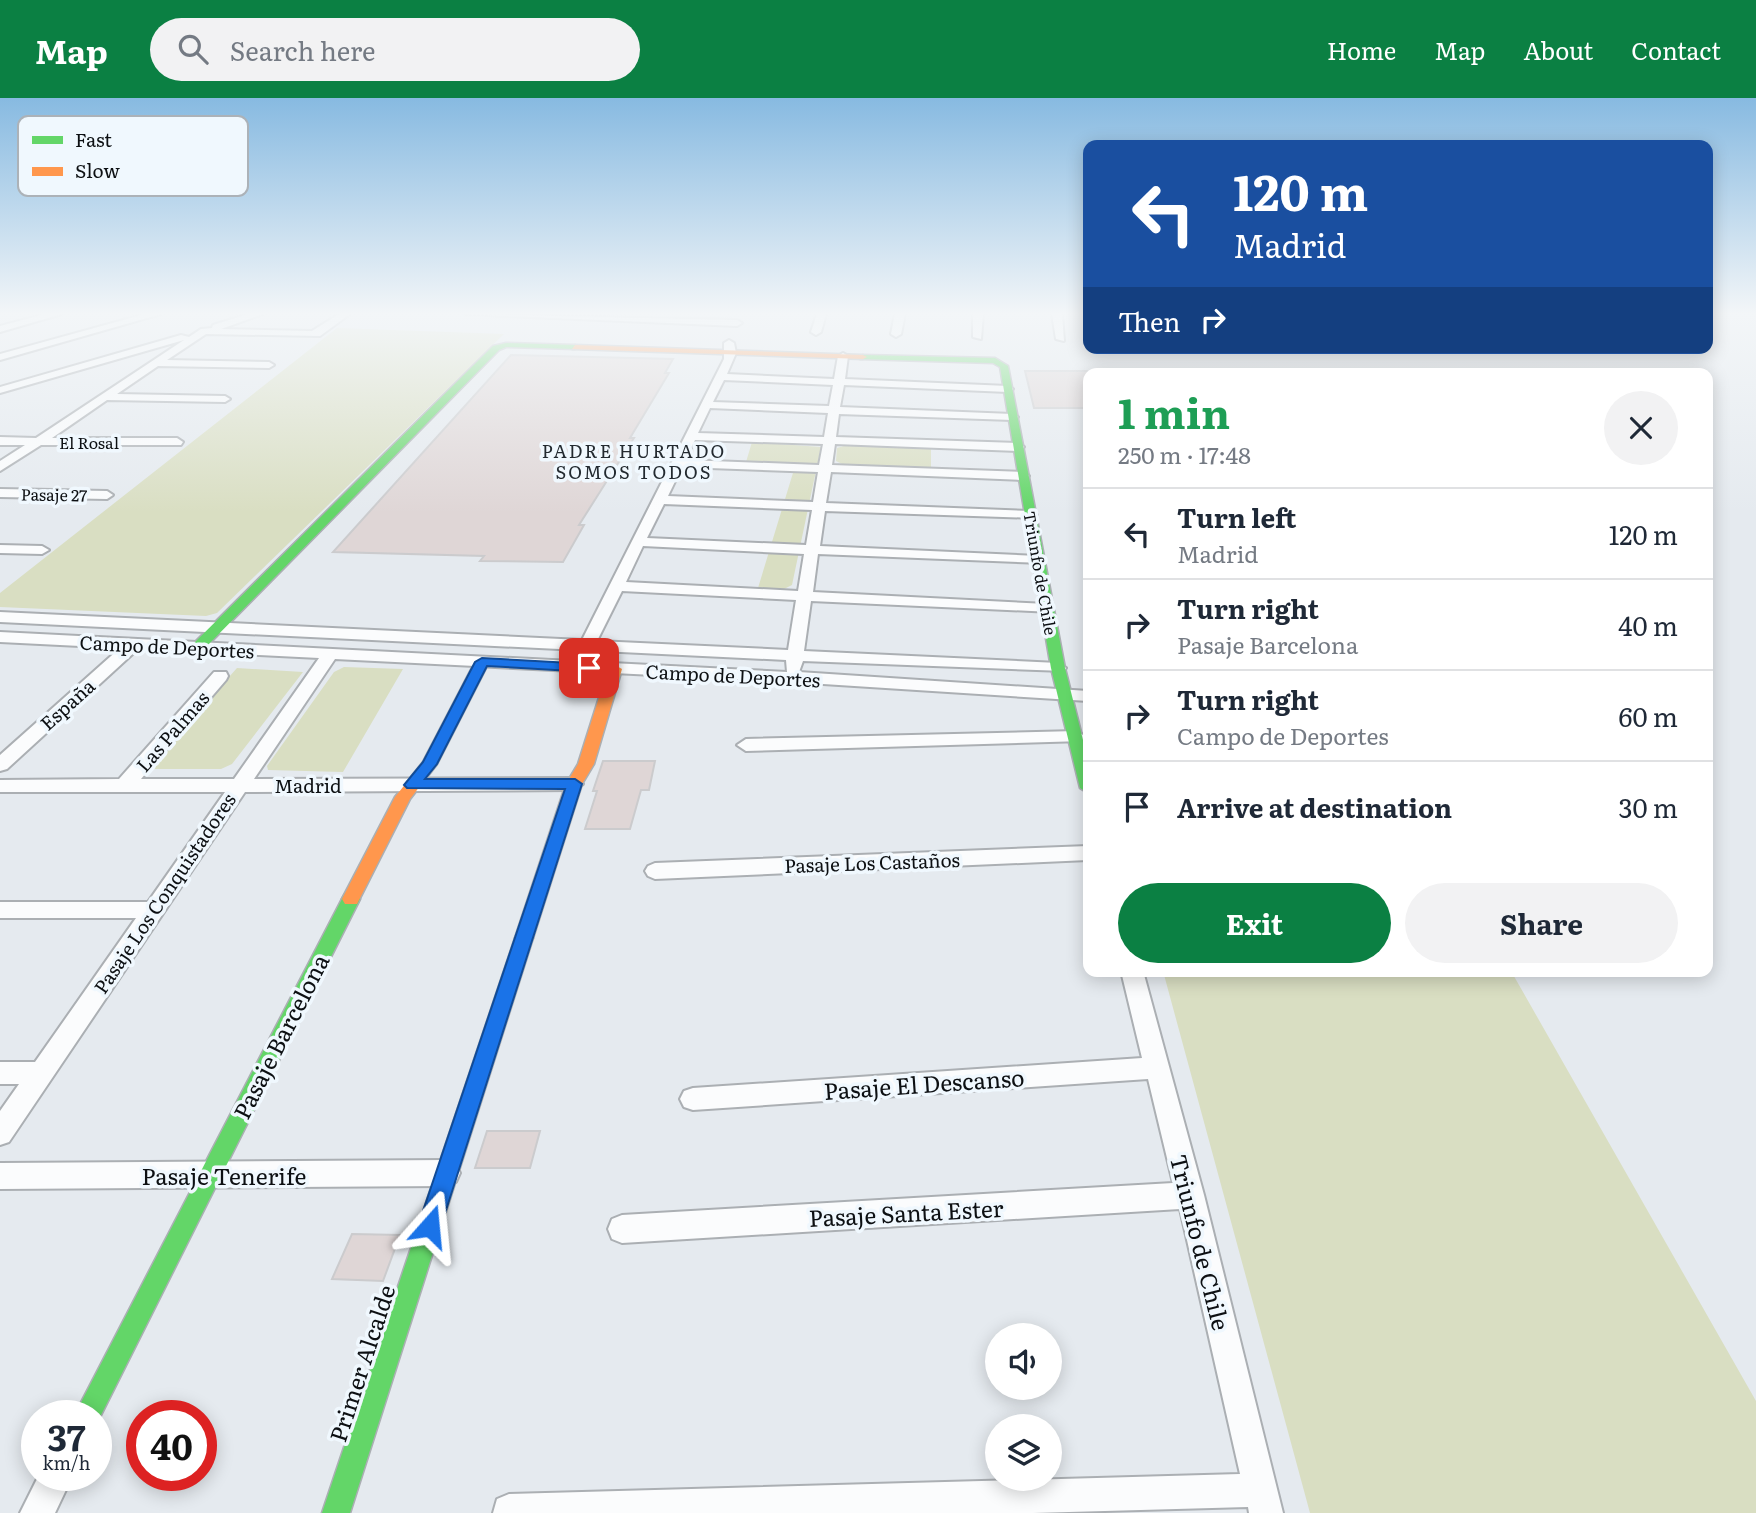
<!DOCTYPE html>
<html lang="en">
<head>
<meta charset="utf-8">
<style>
  :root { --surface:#fff; --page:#f2f2f3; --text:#1f2937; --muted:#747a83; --line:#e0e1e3; --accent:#0b8043 }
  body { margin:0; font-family:Literata,serif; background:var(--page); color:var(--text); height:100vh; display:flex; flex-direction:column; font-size:26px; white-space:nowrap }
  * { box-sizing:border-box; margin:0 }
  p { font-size:23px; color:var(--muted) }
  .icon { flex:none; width:38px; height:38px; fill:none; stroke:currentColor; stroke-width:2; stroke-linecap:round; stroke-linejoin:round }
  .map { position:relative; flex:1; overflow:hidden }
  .drawer { position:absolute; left:1083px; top:270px; width:630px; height:609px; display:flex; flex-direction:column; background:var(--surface); border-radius:14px; box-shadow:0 4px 18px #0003 }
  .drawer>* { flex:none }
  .guide { position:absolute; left:1083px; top:42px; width:630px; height:214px; border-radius:14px; box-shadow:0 4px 18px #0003; background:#1a4fa0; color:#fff; overflow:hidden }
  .controls { position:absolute; left:985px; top:1225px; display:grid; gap:14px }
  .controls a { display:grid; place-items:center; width:77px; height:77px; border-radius:50%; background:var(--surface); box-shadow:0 4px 18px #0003; font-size:35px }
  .speed { position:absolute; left:21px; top:1302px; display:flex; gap:14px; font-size:35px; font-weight:700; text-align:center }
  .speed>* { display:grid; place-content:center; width:91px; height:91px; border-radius:50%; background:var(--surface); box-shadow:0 4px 18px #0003; line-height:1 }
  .speed small { font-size:18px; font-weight:400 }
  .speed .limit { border:10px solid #d22; background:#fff; color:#111 }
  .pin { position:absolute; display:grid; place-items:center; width:60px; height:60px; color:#fff; margin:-30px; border-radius:14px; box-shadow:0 4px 10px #0006 }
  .me { position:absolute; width:77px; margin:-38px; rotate:18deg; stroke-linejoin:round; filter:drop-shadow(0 0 5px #0008) }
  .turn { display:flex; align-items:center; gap:24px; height:147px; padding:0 35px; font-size:32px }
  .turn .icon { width:91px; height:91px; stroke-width:2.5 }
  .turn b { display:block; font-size:49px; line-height:60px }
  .then { display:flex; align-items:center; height:66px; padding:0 35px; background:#0003; gap:14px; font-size:26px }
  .round { display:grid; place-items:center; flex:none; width:74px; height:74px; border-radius:37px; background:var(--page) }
  .headline { display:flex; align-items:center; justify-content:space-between; height:119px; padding:0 35px }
  h1 { font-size:42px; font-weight:700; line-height:52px; color:#1e9e55 }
  .button { display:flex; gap:14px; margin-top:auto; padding:14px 35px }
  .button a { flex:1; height:80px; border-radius:42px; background:var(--accent); color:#fff; font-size:28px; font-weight:700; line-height:80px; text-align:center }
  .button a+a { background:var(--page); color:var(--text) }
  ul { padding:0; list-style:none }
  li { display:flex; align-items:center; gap:21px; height:91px; padding:0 35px; border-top:2px solid var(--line) }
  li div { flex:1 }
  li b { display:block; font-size:26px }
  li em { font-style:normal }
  header { display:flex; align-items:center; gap:42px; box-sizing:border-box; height:98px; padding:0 35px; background:var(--accent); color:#fff }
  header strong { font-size:33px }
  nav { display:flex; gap:38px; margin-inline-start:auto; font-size:24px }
  .search { width:490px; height:63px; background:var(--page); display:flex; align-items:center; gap:18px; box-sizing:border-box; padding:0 24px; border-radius:38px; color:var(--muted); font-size:26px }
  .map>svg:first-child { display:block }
  .green { fill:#d9dec2 }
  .building { fill:#dfd6d6; stroke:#cbcbcd; stroke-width:2 }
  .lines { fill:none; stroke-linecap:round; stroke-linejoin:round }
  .street-casing { stroke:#abafb3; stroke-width:4 }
  .fast-casing { stroke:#abafb3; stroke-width:3 }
  .slow-casing { stroke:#abafb3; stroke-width:3 }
  .street { fill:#fbfcfd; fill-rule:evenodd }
  .fast { fill:#63d668; fill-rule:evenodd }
  .slow { fill:#ff974d; fill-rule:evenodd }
  .route { fill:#1a73e8; stroke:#114b97; stroke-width:2 }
  .labels { text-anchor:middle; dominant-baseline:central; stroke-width:7; stroke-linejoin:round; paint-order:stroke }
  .far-street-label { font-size:16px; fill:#0d1013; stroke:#f0f8fe }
  .far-neighbourhood-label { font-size:18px; letter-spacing:2px; fill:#232a30; stroke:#f0f8fe }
  .street-label { font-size:19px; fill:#0d1013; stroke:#f0f8fe }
  .near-street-label { font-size:23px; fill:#0d1013; stroke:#f0f8fe }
  .key { fill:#f0f8fe; stroke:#acb2b8; stroke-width:2 }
  .key-label { font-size:19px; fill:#0d1013 }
</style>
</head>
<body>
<header>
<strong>Map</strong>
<div class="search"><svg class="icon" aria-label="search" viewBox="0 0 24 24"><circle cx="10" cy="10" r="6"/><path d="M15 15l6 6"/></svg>Search here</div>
<nav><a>Home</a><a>Map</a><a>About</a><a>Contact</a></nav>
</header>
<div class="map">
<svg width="1756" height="1415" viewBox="0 0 1756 1415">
  <rect width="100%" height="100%" fill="#e5eaef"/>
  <path class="green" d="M 337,230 L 504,236 L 217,515 L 206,518 L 0,509 L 0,495 Z
    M 752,344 L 821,349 L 792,487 L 784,491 L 758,490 L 796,365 L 746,364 Z
    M 847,347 L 931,351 L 931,371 L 844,367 L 836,363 L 837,350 Z
    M 344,569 L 403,571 L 343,674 L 268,672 L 267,668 L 334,574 Z
    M 237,570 L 303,574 L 232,666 L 221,671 L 147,671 Z
    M 1163,873 L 1511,873 L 1756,1303 L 1756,1415 L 1310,1415 Z"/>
  <path class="building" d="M 511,257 L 673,261 L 665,275 L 669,275 L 630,340 L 634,340 L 579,427 L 584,427 L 563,464 L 480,463 L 484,458 L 333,454 Z
    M 1025,273 L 1088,273 L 1088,310 L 1034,310 Z
    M 603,663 L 655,663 L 649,692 L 641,692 L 630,731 L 585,731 L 597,693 L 593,693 Z
    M 487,1033 L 540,1033 L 530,1070 L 475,1070 Z
    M 352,1136 L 400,1137 L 383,1183 L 332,1181 Z"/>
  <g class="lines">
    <defs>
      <path id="street" d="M 45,216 L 62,216 L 0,234 L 0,228 Z
        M 145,216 L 161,216 L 0,262 L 0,256 Z
        M 248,216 L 263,216 L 221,231 L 312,233 L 339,216 L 350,216 L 320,238 L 206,236 L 167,262 L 269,264 L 274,267 L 269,270 L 158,268 L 117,296 L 225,298 L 230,301 L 225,304 L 107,302 L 52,340 L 177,340 L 183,344 L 181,347 L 41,347 L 0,373 L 0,363 L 25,347 L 0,347 L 0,339 L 36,340 L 184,242 L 0,295 L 0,289 L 181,237 L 189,239 L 201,231 L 212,230 L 213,227 Z
        M 465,216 L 737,222 L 742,225 L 737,228 Z
        M 817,216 L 826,216 L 821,234 L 816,237 L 811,234 Z
        M 895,216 L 905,216 L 901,236 L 896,239 L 891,236 Z
        M 973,216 L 983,216 L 981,241 L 973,239 Z
        M 1052,216 L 1062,216 L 1064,243 L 1056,241 Z
        M 729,242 L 734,245 L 736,255 L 727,276 L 834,281 L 838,258 L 843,255 L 848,258 L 845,281 L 1008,288 L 1013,291 L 1008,294 L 844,287 L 840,309 L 1012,316 L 1018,319 L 1012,322 L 839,316 L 836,339 L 1018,345 L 1024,349 L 1018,353 L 835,346 L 832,367 L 1023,374 L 1029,378 L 1023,382 L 831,374 L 826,405 L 1030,413 L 1037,417 L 1035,420 L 825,413 L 820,448 L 1038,458 L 1043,459 L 1043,465 L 818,456 L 813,494 L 1047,506 L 1052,508 L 1052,514 L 811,503 L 804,553 L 1058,565 L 1066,570 L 1064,573 L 803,563 L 799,574 L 1088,593 L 1088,603 L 792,584 L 335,561 L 254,681 L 574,680 L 583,686 L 574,692 L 245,694 L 9,1044 L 0,1047 L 0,1013 L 19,986 L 0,986 L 0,964 L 35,964 L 136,820 L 0,820 L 0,804 L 148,804 L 225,694 L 0,694 L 0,682 L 119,681 L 214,574 L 226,574 L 228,578 L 226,582 L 141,681 L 234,681 L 319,560 L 138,551 L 7,671 L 0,673 L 0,657 L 120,550 L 0,544 L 0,534 L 787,574 L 786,562 L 0,524 L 0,514 L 582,542 L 724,261 L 724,245 ZM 724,282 L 833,287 L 829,308 L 713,304 ZM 710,310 L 828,315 L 824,339 L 698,335 ZM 695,342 L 823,346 L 819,367 L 685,362 ZM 682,369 L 818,374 L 813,404 L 668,398 ZM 664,406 L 812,412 L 806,447 L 647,440 ZM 643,448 L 804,456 L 798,493 L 626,484 ZM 622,493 L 796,502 L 788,552 L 597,543 Z
        M 0,391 L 107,393 L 113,397 L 107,401 L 0,399 Z
        M 0,447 L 42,448 L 49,452 L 42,456 L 0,455 Z
        M 1077,633 L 1086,639 L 1083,643 L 746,653 L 737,647 L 746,641 Z
        M 1088,748 L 1088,762 L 655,781 L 648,778 L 645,773 L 648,768 L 655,765 Z
        M 1121,873 L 1143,873 L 1204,1097 L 1283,1415 L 1249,1415 L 1248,1409 L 1033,1415 L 493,1415 L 497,1401 L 509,1396 L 1240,1376 L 1180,1111 L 622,1145 L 612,1141 L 608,1131 L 612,1121 L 622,1117 L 1173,1085 L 1148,981 L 693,1012 L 684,1009 L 680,1001 L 684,993 L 693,990 L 1142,960 Z
        M 447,1062 L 456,1066 L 460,1075 L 456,1084 L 447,1088 L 0,1091 L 0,1065 Z
        M 39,1377 L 73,1377 L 55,1415 L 20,1415 Z"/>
      <path id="fast" d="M 506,245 L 575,247 L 579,249 L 575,251 L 506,249 L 499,252 L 203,552 L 193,552 L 193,546 L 493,248 Z
        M 863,257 L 995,260 L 1008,268 L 1065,570 L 1088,662 L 1088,695 L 1080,690 L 1051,570 L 1000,269 L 993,265 L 860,261 L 859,259 Z
        M 351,794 L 357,796 L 360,801 L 96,1327 L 96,1318 L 74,1318 L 342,801 L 345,796 Z
        M 524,833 L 530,835 L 533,840 L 350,1415 L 322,1415 L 515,840 L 518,835 Z"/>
      <path id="slow" d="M 575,247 L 863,257 L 867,259 L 863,261 L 572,251 Z
        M 482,560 L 489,564 L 437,666 L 410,701 L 357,806 L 345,806 L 342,801 L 395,699 L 423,664 L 475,564 Z
        M 615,567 L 622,571 L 594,666 L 582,686 L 533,840 L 530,845 L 524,847 L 518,845 L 515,840 L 566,686 L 578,666 L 608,571 Z"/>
    </defs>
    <use href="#street" class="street-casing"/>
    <use href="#fast" class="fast-casing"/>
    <use href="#slow" class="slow-casing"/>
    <use href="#street" class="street"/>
    <use href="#fast" class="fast"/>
    <use href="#slow" class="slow"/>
  </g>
  <linearGradient id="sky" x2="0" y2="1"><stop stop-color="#87bae1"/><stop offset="0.52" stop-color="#f3f6f8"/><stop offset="1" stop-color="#f3f6f8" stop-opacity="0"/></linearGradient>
  <rect width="1756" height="415" fill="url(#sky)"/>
  <path class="route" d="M 482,560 L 589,566 L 596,570 L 589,574 L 487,568 L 437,666 L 425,681 L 575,681 L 582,686 L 441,1128 L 438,1136 L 430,1139 L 422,1136 L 418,1128 L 565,691 L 407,690 L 404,687 L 423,664 L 475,564 Z"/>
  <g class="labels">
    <g class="far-street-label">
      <text x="89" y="344">El Rosal</text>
      <text transform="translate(54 396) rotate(1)">Pasaje 27</text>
      <text transform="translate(1041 475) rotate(80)">Triunfo de Chile</text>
    </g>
    <g class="far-neighbourhood-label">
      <text x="634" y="352">PADRE HURTADO<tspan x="634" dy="21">SOMOS TODOS</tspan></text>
    </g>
    <g class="street-label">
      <text transform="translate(167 548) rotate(3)">Campo de Deportes</text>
      <text transform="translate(733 577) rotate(3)">Campo de Deportes</text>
      <text transform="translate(67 606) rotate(-42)">España</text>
      <text transform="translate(172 633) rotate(-49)">Las Palmas</text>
      <text x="308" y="687">Madrid</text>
      <text transform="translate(872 764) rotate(-2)">Pasaje Los Castaños</text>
      <text transform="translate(164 795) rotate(-56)">Pasaje Los Conquistadores</text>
    </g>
    <g class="near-street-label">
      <text transform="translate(280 938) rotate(-63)">Pasaje Barcelona</text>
      <text transform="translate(924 985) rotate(-4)">Pasaje El Descanso</text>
      <text x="224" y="1077">Pasaje Tenerife</text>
      <text transform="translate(906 1114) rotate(-3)">Pasaje Santa Ester</text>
      <text transform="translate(1201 1144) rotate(76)">Triunfo de Chile</text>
      <text transform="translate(361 1265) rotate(-72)">Primer Alcalde</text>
    </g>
  </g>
  <rect x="18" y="18" width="230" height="80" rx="10" class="key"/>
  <rect x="32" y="38" width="31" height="8" fill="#63d668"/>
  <rect x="32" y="69" width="31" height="9" fill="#ff974d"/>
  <g class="key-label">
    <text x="75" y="49">Fast</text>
    <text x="75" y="80">Slow</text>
  </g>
</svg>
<div class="controls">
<a><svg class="icon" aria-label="sound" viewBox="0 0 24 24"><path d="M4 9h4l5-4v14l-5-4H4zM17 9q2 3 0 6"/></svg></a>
<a><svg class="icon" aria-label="layers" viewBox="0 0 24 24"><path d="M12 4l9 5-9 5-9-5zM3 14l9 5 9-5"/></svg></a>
</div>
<div class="speed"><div>37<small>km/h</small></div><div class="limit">40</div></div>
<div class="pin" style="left:589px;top:570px;background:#d93025"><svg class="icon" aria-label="arrive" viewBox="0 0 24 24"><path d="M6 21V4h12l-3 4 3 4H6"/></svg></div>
<svg class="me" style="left:430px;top:1128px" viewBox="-20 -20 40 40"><path d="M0-17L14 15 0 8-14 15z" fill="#1a73e8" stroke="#fff" stroke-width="4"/></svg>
<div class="guide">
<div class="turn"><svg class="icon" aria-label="left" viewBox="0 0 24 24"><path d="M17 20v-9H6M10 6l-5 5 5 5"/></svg><div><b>120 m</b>Madrid</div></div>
<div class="then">Then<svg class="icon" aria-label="right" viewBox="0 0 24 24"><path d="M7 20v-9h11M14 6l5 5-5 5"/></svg></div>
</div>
<section class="drawer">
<div class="headline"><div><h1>1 min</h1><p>250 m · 17:48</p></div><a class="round"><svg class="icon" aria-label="close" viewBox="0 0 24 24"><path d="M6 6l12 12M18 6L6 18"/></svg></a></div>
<ul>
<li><svg class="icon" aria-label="left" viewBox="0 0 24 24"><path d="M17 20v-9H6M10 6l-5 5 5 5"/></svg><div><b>Turn left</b><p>Madrid</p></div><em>120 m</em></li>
<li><svg class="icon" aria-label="right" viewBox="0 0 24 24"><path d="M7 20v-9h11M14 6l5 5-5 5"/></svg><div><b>Turn right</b><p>Pasaje Barcelona</p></div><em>40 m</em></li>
<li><svg class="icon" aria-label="right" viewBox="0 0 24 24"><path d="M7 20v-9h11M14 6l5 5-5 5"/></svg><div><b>Turn right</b><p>Campo de Deportes</p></div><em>60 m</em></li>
<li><svg class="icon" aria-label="arrive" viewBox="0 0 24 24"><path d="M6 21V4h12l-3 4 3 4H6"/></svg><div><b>Arrive at destination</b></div><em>30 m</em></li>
</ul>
<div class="button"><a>Exit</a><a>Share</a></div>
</section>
</div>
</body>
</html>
